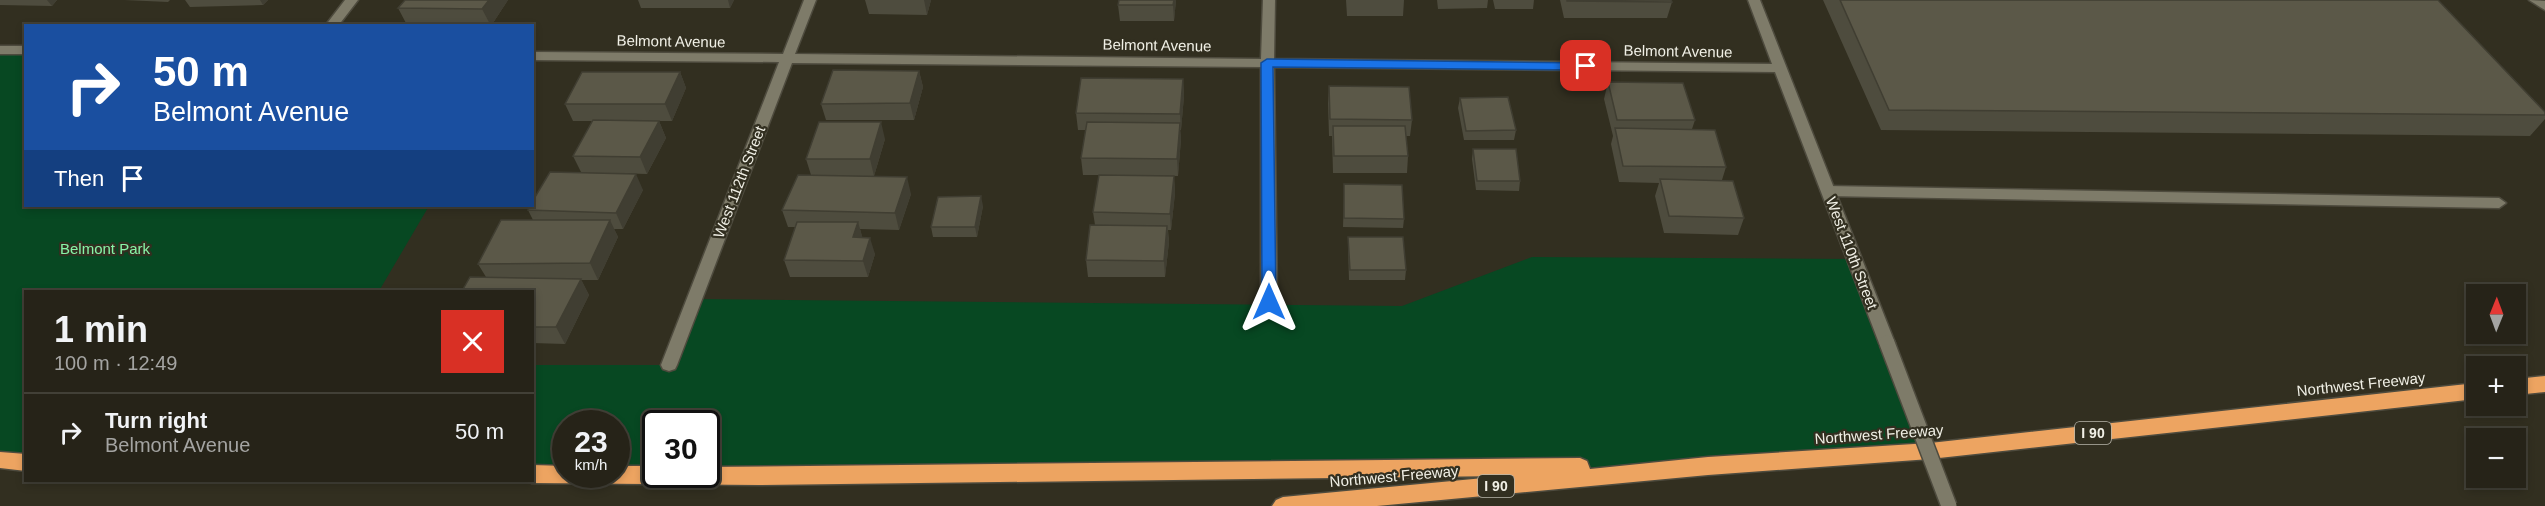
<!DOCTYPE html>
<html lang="en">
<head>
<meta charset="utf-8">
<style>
  :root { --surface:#262318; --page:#322f25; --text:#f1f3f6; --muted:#a4a4a2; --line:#424037 }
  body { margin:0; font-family:Helvetica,sans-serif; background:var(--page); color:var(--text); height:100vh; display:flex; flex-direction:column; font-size:22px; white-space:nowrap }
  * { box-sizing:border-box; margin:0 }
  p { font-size:20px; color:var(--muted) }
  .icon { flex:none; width:33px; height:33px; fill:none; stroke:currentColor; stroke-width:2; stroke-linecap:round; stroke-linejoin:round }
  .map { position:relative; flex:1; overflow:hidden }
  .details { position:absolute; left:24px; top:290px; width:510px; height:192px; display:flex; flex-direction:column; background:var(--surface); border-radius:0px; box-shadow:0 3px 9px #0003,0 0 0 2px var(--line) }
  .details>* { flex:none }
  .guide { position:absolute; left:24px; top:24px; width:510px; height:183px; border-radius:0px; box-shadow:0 3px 9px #0003,0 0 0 2px var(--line); background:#1a4fa0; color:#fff; overflow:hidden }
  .needle { width:39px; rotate:1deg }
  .tools { position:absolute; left:2466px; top:284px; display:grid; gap:12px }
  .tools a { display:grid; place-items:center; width:60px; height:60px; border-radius:0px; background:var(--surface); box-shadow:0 3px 9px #0003,0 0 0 2px var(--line); font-size:30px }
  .speed { position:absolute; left:552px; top:410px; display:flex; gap:12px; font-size:30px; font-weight:700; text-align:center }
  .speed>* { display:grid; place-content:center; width:78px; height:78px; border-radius:50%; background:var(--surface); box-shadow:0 3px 9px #0003,0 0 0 2px var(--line); line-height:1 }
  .speed small { font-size:15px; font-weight:400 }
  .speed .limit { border:3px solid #111; border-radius:9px; background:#fff; color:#111 }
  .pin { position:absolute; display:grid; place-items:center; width:51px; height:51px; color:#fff; margin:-26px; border-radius:12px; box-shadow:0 3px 9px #0006 }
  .me { position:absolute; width:66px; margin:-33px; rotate:0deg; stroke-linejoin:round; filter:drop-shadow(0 0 4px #0008) }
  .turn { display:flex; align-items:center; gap:21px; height:126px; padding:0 30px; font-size:27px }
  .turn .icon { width:78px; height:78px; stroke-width:2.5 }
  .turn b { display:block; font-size:42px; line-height:51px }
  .then { display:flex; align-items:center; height:57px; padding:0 30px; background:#0003; gap:12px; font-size:22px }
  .round { display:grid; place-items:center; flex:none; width:63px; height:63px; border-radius:0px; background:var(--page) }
  .headline { display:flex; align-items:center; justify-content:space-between; height:102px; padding:0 30px }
  h1 { font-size:36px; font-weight:600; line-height:45px }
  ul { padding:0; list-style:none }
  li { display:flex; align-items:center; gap:18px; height:78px; padding:0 30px; border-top:2px solid var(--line) }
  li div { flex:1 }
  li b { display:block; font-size:22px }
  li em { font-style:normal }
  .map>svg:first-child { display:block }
  .green { fill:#074822; fill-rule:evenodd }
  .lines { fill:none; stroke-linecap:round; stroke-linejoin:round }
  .lane-casing { stroke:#4e4b3e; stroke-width:3 }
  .street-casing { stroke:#4e4b3e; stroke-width:3 }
  .highway-casing { stroke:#4e4b3e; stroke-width:3 }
  .lane { fill:#7e7b69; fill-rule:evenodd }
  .street { fill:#7e7b69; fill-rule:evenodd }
  .highway { fill:#eda461; fill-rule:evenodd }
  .street-bridge-casing { stroke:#4e4b3e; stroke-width:18; stroke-linecap:butt }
  .street-bridge { stroke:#7e7b69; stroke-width:15 }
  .wall { fill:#4e4c3e }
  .shaded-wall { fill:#403e32 }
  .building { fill:#5b5848; stroke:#403e32; stroke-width:1.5 }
  .route { fill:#1a73e8; stroke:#114b97; stroke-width:1.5 }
  .labels { text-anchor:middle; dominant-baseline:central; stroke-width:4.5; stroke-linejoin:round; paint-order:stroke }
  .shield { fill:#322f20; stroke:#b8b6ab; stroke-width:1.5 }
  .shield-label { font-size:14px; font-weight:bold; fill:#f1f0e6 }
  .street-label { font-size:15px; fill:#f1f0e6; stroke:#322f20 }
  .park-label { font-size:15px; fill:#88f4a7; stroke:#322f20 }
</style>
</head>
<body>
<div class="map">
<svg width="2545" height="506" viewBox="0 0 2545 506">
  <rect width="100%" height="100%" fill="#322f20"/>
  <path class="green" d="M 0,50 L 25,50 L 26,206 L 429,206 L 379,291 L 26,291 L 25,463 L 0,460 Z
    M 1532,257 L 1854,259 L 1930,451 L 1708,466 L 758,476 L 533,474 L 533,365 L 669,365 L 694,299 L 1402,306 ZM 566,423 L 616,423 L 616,474 L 566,474 ZM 656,423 L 706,423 L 706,474 L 656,474 Z"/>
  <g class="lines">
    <defs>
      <path id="lane" d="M 2529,0 L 2545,1 L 2545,10 Z
        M 1828,186 L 2499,198 L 2506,203 L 2499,208 L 1828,196 L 1821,191 Z"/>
      <path id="street" d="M 345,0 L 358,0 L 338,26 L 325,26 Z
        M 804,0 L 816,0 L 795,54 L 1261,59 L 1263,0 L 1275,0 L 1274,59 L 1772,64 L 1748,0 L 1760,0 L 1895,343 L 1893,347 L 1881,347 L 1879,343 L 1775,72 L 1274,67 L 1277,302 L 1274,306 L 1264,306 L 1261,302 L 1261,67 L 792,63 L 677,365 L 675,369 L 669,371 L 663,369 L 661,365 L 779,62 L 532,60 L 532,52 L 783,54 Z
        M 0,46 L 26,46 L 26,54 L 0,54 Z"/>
      <path id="highway" d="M 2545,376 L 2545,392 L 2516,395 L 2516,379 Z
        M 2476,383 L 2476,399 L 1930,459 L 1708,475 L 1377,506 L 1272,506 L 1276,500 L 1283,497 L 1505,476 L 758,485 L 532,483 L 525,480 L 532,480 L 532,465 L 566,466 L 566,474 L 616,474 L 616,466 L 656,466 L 656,474 L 706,474 L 706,467 L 1580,458 L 1587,461 L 1590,469 L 1708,457 L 1930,443 Z
        M 0,452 L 26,454 L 26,471 L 0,468 Z"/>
    </defs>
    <use href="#lane" class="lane-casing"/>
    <use href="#street" class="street-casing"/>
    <use href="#highway" class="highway-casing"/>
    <use href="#lane" class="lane"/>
    <use href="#street" class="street"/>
    <use href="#highway" class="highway"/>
    <defs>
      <path id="street-bridge" d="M 1887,343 L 1949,506"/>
    </defs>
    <use href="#street-bridge" class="street-bridge-casing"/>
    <use href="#street-bridge" class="street-bridge"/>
  </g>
  <path class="wall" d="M 0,0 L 57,0 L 52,6 L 0,5 Z
    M 124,0 L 170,0 L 168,2 Z
    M 185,0 L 268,0 L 263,5 L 190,7 Z
    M 508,0 L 491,26 L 407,25 L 398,8 Z
    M 638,0 L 734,0 L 730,8 L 641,8 Z
    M 865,0 L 931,0 L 927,15 L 869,14 Z
    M 1176,0 L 1174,21 L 1120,21 L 1118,5 Z
    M 1346,0 L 1404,0 L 1403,16 L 1347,16 Z
    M 1437,0 L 1488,0 L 1487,8 L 1438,9 Z
    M 1493,0 L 1534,0 L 1533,9 L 1495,9 Z
    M 1560,0 L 1671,0 L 1672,2 L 1667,18 L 1564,18 Z
    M 1823,0 L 2438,0 L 2545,112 L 2545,119 L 2530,136 L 1881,130 Z
    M 919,71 L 923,87 L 914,120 L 826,120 L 821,104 Z
    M 680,72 L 686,88 L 672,121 L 659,121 L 666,138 L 647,174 L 612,173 L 643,190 L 623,229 L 614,229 L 618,237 L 598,280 L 581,280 L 589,295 L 565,344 L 532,343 L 532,291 L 486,277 L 478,264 L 533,220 L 528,210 L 581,172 L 573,156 L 592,121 L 573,121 L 565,104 Z
    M 1183,79 L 1184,96 L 1181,130 L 1180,130 L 1181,139 L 1178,176 L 1139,175 L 1174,176 L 1175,193 L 1171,230 L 1168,230 L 1169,242 L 1165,277 L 1088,277 L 1086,260 L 1095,225 L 1093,212 L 1099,175 L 1083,175 L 1081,158 L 1086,130 L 1078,130 L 1076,113 Z
    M 1608,82 L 1695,120 L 1692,129 L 1726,167 L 1722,180 L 1744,218 L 1738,235 L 1664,233 L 1655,196 L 1659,183 L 1619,182 L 1611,144 L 1613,136 L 1604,99 Z
    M 1329,86 L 1412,120 L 1410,136 L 1406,136 L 1408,156 L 1407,173 L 1333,173 L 1332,136 L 1329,136 L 1328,103 Z
    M 1460,98 L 1516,130 L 1514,140 L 1464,140 L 1458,108 Z
    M 885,139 L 874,176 L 911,194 L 899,230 L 860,229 L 862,237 L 875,254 L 868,277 L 790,277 L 784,260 L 796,227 L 788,227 L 782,210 L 811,175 L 806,159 Z
    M 1473,149 L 1520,181 L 1519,191 L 1476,190 L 1472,159 Z
    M 1344,194 L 1404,219 L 1403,228 L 1343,227 Z
    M 983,206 L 977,237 L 933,237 L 931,227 Z
    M 1348,237 L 1406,270 L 1405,280 L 1349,280 L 1348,247 Z"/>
  <path class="shaded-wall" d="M 47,0 L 57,0 L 52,6 Z
    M 260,0 L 268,0 L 263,5 Z
    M 489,0 L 508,0 L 491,26 L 482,9 Z
    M 728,0 L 734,0 L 730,8 Z
    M 924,0 L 931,0 L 927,15 Z
    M 1174,0 L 1176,0 L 1174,21 L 1173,5 Z
    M 919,71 L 923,87 L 914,120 L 910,103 Z
    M 680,72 L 686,88 L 672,121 L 665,104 Z
    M 1183,79 L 1184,96 L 1181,130 L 1180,114 Z
    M 659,121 L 666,138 L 647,174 L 640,157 Z
    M 881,122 L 885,139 L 874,176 L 870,159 Z
    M 1180,123 L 1181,139 L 1178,176 L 1177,159 Z
    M 636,174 L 643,190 L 623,229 L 616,213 Z
    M 1174,176 L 1175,193 L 1171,230 L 1170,214 Z
    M 907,177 L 911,194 L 899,230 L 895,213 Z
    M 981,196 L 983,206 L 977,237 L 975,227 Z
    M 610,220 L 618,237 L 598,280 L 590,263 Z
    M 858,222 L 863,239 L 853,237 Z
    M 1167,226 L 1169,242 L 1165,277 L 1164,261 Z
    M 870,238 L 875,254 L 868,277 L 863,261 Z
    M 581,279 L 589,295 L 565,344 L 556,327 Z"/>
  <path class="building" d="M 405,0 L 489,0 L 482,9 L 398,8 Z
    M 1119,0 L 1174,0 L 1173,5 L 1118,5 Z
    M 1567,0 L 1671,0 L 1672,2 L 1567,1 Z
    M 1840,0 L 2438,0 L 2545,112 L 2545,115 L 1889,110 Z
    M 833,70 L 919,71 L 910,103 L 821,104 Z
    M 582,72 L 680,72 L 665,104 L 565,104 Z
    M 1081,78 L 1183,79 L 1180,114 L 1076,113 Z
    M 1608,82 L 1683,83 L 1695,120 L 1617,120 Z
    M 1329,86 L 1409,87 L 1412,120 L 1330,119 Z
    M 1508,97 L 1516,130 L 1466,131 L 1460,98 Z
    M 593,120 L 659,121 L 640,157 L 573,156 Z
    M 819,122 L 881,122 L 870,159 L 806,159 Z
    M 1087,122 L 1180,123 L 1177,159 L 1081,158 Z
    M 1333,126 L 1405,126 L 1408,156 L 1334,156 Z
    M 1615,128 L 1715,130 L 1726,167 L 1623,166 Z
    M 1473,149 L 1516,149 L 1520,181 L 1477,181 Z
    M 550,172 L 636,174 L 616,213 L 528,210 L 530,206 L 532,206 L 532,202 Z
    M 798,175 L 907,177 L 895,213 L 782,210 Z
    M 1099,175 L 1174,176 L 1170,214 L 1093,212 Z
    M 1660,179 L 1733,181 L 1744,218 L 1669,216 Z
    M 1344,184 L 1402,185 L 1404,219 L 1344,218 Z
    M 981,196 L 975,227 L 931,227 L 938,197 Z
    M 501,220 L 610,220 L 590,263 L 478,264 Z
    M 797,222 L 858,222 L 853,237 L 870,238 L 863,261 L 784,260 Z
    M 1090,225 L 1167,226 L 1164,261 L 1086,260 Z
    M 1348,237 L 1403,237 L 1406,270 L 1350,270 Z
    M 470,277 L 581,279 L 556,327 L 532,327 L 532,291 L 462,291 Z"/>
  <path class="route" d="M 1267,59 L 1586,63 L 1592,66 L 1586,70 L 1273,67 L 1276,302 L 1269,307 L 1262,302 L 1261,63 Z"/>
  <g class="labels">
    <g class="shield">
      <rect x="2075" y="422" width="36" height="22" rx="4.5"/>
      <rect x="1478" y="475" width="36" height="22" rx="4.5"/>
    </g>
    <g class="shield-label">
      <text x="2093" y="433">I 90</text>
      <text x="1496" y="486">I 90</text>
    </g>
    <g class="street-label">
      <text transform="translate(671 41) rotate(1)">Belmont Avenue</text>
      <text transform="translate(1157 45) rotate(1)">Belmont Avenue</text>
      <text transform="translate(1678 51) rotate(1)">Belmont Avenue</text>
      <text transform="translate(739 182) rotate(-69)">West 112th Street</text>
      <text transform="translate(1852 253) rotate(69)">West 110th Street</text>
      <text transform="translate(2361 384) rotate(-6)">Northwest Freeway</text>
      <text transform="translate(1879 434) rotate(-4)">Northwest Freeway</text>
      <text transform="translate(1394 476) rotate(-5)">Northwest Freeway</text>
    </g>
    <g class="park-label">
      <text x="105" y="248">Belmont Park</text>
    </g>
  </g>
</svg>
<div class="tools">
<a><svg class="needle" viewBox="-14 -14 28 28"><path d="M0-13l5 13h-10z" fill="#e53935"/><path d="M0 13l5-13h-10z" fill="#a4a4a2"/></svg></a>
<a>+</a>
<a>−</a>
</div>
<div class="speed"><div>23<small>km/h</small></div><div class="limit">30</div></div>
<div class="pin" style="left:1586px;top:66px;background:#d93025"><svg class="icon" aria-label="arrive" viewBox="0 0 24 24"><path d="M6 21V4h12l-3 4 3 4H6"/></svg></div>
<svg class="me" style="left:1269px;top:302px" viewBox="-20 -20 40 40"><path d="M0-17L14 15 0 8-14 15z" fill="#1a73e8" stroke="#fff" stroke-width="4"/></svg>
<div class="guide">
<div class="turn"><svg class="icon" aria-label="right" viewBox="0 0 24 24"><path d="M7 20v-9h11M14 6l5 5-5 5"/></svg><div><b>50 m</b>Belmont Avenue</div></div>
<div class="then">Then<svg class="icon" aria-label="arrive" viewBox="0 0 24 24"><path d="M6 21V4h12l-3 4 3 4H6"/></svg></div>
</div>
<section class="details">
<div class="headline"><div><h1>1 min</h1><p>100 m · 12:49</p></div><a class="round" style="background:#d93025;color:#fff"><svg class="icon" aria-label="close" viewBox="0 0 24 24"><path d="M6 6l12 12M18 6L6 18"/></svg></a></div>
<ul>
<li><svg class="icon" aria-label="right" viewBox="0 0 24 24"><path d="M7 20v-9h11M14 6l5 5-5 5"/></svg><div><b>Turn right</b><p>Belmont Avenue</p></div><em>50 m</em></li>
</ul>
</section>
</div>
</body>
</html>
